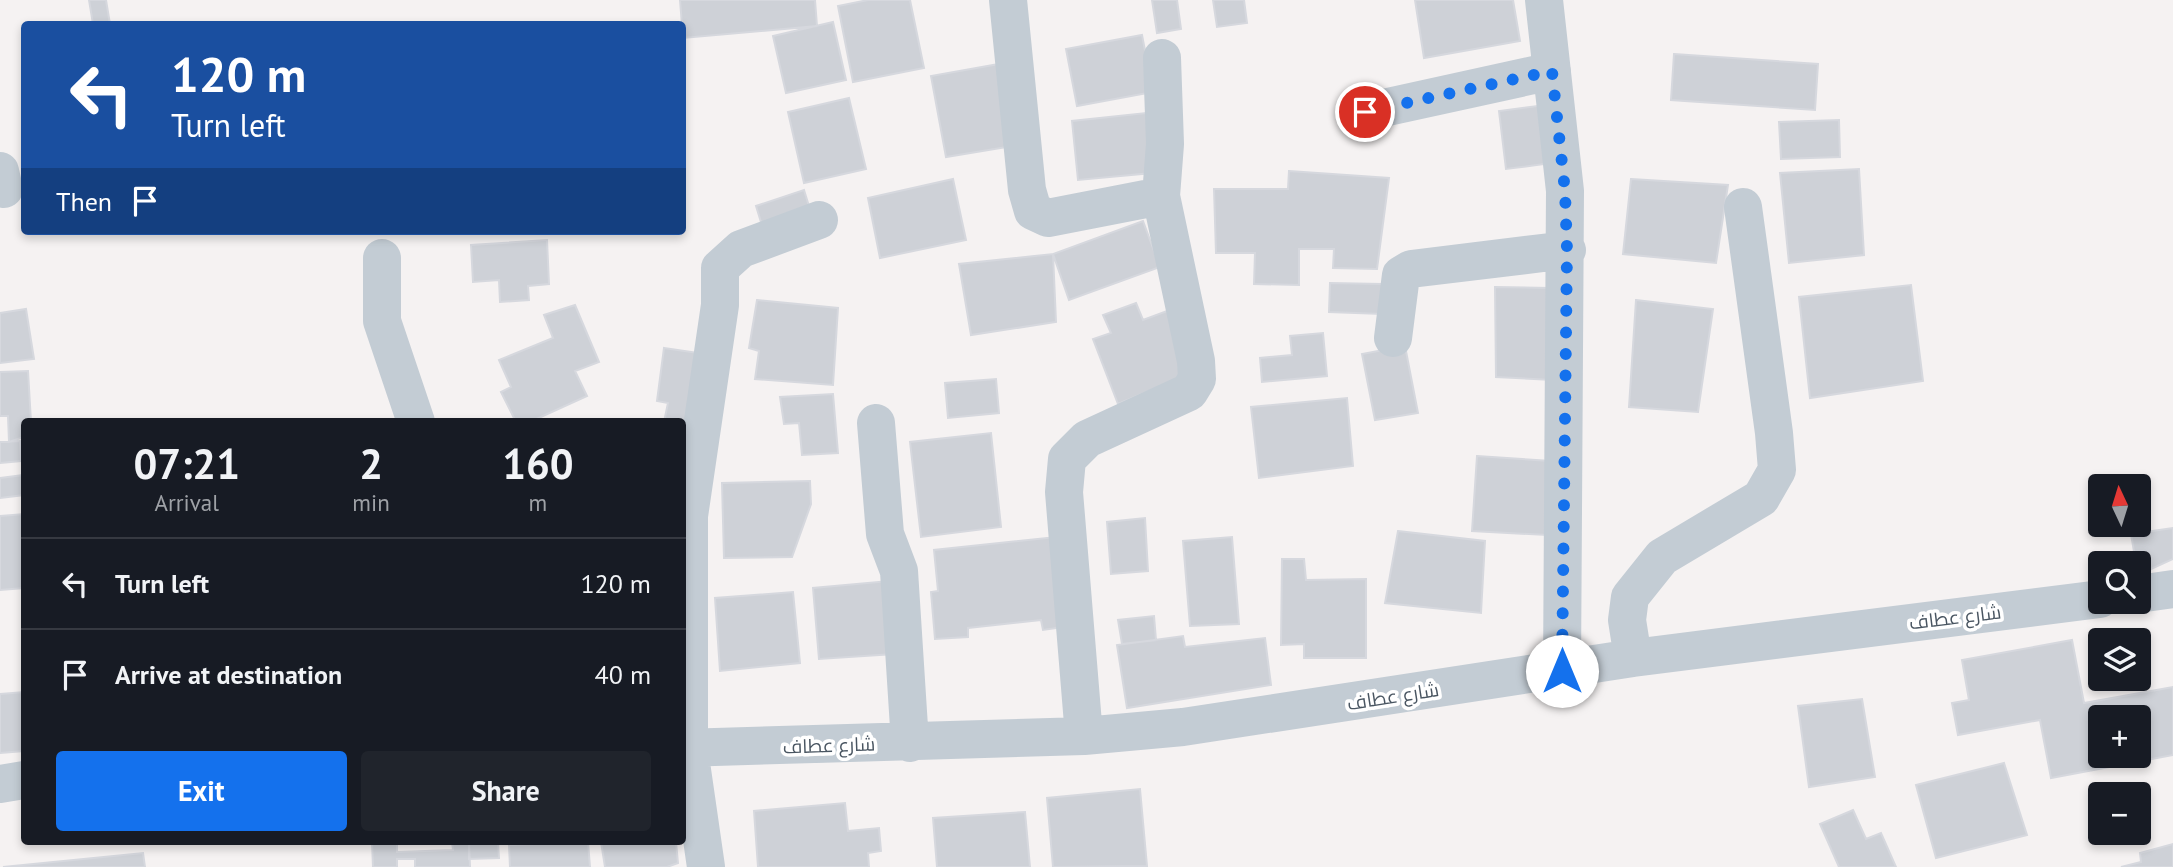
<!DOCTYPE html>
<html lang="en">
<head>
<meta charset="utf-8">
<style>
  :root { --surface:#171b24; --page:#20242c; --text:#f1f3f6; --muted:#9ea1a6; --line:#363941; --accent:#1471ed }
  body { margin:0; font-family:"PT Sans",Cairo,sans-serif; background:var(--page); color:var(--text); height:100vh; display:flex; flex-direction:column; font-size:26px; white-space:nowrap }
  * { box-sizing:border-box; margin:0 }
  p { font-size:23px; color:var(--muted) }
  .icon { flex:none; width:38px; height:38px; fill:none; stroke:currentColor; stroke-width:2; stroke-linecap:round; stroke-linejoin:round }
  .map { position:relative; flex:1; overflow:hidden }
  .sheet { position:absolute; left:21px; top:418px; width:665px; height:427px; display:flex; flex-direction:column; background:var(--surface); border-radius:7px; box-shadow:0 4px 10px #0003 }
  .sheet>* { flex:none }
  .banner { position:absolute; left:21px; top:21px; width:665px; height:214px; border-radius:7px; box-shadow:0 4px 10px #0003; background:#1a4fa0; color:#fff; overflow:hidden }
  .needle { width:46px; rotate:356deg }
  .controls { position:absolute; left:2088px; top:474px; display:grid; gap:14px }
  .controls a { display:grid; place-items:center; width:63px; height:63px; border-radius:7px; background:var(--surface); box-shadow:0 4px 10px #0003; font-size:35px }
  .pin { position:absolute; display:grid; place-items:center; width:60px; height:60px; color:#fff; margin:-30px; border:4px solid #fff; border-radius:50%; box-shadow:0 2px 7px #0007 }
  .me { position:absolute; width:77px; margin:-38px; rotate:0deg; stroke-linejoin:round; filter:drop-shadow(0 0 5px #0008) }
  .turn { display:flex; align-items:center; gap:24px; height:147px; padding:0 35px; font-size:32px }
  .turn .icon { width:91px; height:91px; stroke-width:2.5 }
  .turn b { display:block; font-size:49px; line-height:60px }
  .then { display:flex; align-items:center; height:66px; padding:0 35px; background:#0003; gap:14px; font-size:26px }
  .eta { display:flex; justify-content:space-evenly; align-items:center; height:119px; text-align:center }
  .eta b { font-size:42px; font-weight:700; line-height:49px }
  .cta { display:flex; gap:14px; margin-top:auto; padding:14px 35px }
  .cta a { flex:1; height:80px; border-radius:7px; background:var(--accent); color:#fff; font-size:28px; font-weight:700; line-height:80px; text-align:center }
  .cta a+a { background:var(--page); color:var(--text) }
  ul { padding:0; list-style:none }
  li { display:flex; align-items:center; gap:21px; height:91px; padding:0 35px; border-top:2px solid var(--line) }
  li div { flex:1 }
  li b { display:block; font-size:26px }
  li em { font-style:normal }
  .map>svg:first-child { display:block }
  .building { fill:#ced1d7; stroke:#d6d8de; stroke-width:2; fill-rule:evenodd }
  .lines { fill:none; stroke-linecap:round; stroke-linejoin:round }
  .minor { stroke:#c3ccd4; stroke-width:38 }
  .route { stroke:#1471ed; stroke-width:12; stroke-dasharray:0 21.6 }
  .labels { text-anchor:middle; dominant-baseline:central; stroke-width:7; stroke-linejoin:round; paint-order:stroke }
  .street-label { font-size:19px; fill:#495561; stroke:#fff }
</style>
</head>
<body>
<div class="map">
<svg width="2173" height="867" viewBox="0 0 2173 867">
  <rect width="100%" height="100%" fill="#f5f2f2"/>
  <path class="building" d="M 89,0 L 106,0 L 110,24 L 93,24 Z
    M 680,0 L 815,0 L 817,26 L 683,38 Z
    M 868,0 L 910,0 L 924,68 L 853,82 L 838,6 Z
    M 1152,0 L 1177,0 L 1181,29 L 1157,33 Z
    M 1213,0 L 1244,0 L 1247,23 L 1217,27 Z
    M 1415,0 L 1513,0 L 1520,41 L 1424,58 Z
    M 833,22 L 846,80 L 786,93 L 773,36 Z
    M 1142,35 L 1153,92 L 1077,106 L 1066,49 Z
    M 1674,54 L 1818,64 L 1815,110 L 1671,100 Z
    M 999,64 L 1013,146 L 946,157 L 931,76 Z
    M 849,98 L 866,169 L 804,183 L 788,112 Z
    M 1545,105 L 1552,163 L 1506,169 L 1499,111 Z
    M 1146,113 L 1152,173 L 1078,180 L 1072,121 Z
    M 1839,120 L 1840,157 L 1781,159 L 1779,122 Z
    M 1859,169 L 1864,255 L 1789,263 L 1780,173 Z
    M 1289,171 L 1389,178 L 1377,269 L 1333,268 L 1334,249 L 1299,249 L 1299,285 L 1254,284 L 1255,253 L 1216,253 L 1214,189 L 1288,189 Z
    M 953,179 L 966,240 L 880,258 L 868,198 Z
    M 1631,179 L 1728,185 L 1716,263 L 1623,254 Z
    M 804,190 L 813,219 L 765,235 L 756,206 Z
    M 1143,221 L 1160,267 L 1069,300 L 1053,254 Z
    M 547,240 L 549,284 L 528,286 L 529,300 L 500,302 L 499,280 L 473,282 L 471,245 Z
    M 1053,254 L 1056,322 L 971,335 L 959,264 Z
    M 1330,283 L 1382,284 L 1382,314 L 1329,312 Z
    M 1911,285 L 1923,381 L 1810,398 L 1799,297 Z
    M 1495,287 L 1549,288 L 1552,380 L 1496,377 Z
    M 757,300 L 838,308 L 833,385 L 755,379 L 759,351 L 749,348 Z
    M 1636,300 L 1713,309 L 1698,412 L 1629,407 Z
    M 1136,303 L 1143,320 L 1167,311 L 1192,373 L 1118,404 L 1093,339 L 1111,333 L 1103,315 Z
    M 575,305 L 599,362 L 575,371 L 587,396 L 530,422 L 516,422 L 501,392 L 511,387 L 499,360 L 553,338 L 544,315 Z
    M 26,309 L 34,359 L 0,363 L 0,313 Z
    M 1323,333 L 1327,376 L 1262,382 L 1260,358 L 1292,355 L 1290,336 Z
    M 1405,346 L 1418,413 L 1375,420 L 1362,354 Z
    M 664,348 L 719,356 L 707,427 L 664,422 L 668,403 L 657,401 Z
    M 28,371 L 31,422 L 24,422 L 24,437 L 9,442 L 8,416 L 0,416 L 0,372 Z
    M 996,379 L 999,413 L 948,418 L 945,383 Z
    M 833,394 L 838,453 L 802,455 L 799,423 L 784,424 L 780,397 Z
    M 1347,398 L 1353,466 L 1259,478 L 1251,407 Z
    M 991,433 L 1001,527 L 921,537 L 910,442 Z
    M 20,441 L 21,461 L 0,463 L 0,442 Z
    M 1477,456 L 1551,461 L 1547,535 L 1472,531 Z
    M 24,475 L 24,495 L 0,498 L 0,478 Z
    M 810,481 L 811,504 L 792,557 L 724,558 L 722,483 Z
    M 24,514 L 24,588 L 0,590 L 0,516 Z
    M 1145,518 L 1148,571 L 1111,574 L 1107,522 Z
    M 2173,528 L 2173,559 L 2138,575 L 2131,534 Z
    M 1398,531 L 1485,541 L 1481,613 L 1385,603 Z
    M 1056,537 L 1071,626 L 1043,630 L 1041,620 L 968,628 L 968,637 L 935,639 L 931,592 L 938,591 L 934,550 Z
    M 1232,537 L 1239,624 L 1190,626 L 1183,541 Z
    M 1282,559 L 1304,559 L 1306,580 L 1366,579 L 1366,658 L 1304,658 L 1304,644 L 1281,645 Z
    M 889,581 L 894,654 L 819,659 L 813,588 Z
    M 793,592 L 800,663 L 720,671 L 715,598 Z
    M 1154,616 L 1156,640 L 1122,644 L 1118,620 Z
    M 1183,636 L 1185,647 L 1265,638 L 1271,685 L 1127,708 L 1117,645 Z
    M 2072,640 L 2084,703 L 2173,687 L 2173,755 L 2051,778 L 2040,720 L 1958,735 L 1952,703 L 1969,700 L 1962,660 ZM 2100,718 L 2138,718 L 2138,756 L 2100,756 Z
    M 24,692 L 24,751 L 0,753 L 0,694 Z
    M 1862,699 L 1875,777 L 1809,787 L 1798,706 Z
    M 2004,763 L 2027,835 L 1936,858 L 1916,785 Z
    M 1140,789 L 1147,866 L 1053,867 L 1047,798 Z
    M 845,803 L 848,831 L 879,828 L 881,851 L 868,853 L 869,867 L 758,867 L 754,811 Z
    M 1853,810 L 1866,839 L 1881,833 L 1896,867 L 1839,867 L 1820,824 Z
    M 1025,812 L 1030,867 L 937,867 L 933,818 Z
    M 372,842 L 397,842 L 397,852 L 453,850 L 452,842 L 469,842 L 470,867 L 415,867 L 415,859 L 397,859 L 397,867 L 373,867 Z
    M 469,842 L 498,842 L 499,858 L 469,859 Z
    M 588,842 L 590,867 L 510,867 L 509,845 Z
    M 601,842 L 676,842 L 678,863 L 667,867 L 605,867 Z
    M 2173,844 L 2173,867 L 2121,867 L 2141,862 L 2140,853 Z
    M 143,853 L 145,867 L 3,867 Z"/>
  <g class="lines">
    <path class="minor" d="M 1008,0 L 1027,190 L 1033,211 L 1048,218 L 1161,196
      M 1544,0 L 1565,191 L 1562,671
      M 1365,112 L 1552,71
      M 0,171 L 4,189
      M 382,258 L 382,321 L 416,422
      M 1393,338 L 1401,275 L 1411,269 L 1567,250
      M 876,423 L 885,534 L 899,571 L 910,743
      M 2138,594 L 2173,589
      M 1633,658 L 1627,620 L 1630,597 L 1662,557 L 1761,498 L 1777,470 L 1774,433 L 1743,207
      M 1084,736 L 1064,492 L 1067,459 L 1087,439 L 1189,392 L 1197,379 L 1196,361 L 1161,196 L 1165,144 L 1162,58
      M 682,748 L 1084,736 L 1183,727 L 1633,658 L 2100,599
      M 0,784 L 24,780
      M 706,867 L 689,749 L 689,516 L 720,305 L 720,268 L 741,249 L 819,220"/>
  </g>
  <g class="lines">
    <path class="route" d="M 1365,112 L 1552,71 L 1565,191 L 1567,250 L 1562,671"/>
  </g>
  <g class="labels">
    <g class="street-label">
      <text transform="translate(1955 617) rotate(-7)">شارع عطاف</text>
      <text transform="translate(1393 696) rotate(-9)">شارع عطاف</text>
      <text transform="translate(829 745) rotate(-2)">شارع عطاف</text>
    </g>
  </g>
</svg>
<div class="controls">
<a><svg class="needle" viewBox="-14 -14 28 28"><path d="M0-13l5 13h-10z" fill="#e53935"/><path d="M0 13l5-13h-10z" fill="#9ea1a6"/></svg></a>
<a><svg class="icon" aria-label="search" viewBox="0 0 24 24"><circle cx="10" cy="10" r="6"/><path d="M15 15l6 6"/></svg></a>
<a><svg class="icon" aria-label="layers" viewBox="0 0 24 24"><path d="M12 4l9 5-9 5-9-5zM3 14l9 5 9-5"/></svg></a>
<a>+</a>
<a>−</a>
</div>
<div class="pin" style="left:1365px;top:112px;background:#d93025"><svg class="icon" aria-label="arrive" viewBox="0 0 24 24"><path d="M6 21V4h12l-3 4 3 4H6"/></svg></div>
<svg class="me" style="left:1562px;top:671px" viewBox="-20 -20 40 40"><circle r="19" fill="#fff"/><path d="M0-13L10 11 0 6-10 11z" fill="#1471ed"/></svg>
<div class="banner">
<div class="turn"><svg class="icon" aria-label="left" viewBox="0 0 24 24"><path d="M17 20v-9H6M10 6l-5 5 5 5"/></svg><div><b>120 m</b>Turn left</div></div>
<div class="then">Then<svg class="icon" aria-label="arrive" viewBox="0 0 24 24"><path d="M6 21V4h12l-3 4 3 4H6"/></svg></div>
</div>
<section class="sheet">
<div class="eta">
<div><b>07:21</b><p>Arrival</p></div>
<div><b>2</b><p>min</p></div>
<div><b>160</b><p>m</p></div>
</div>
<ul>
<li><svg class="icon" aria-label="left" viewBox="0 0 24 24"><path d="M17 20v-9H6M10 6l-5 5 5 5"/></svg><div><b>Turn left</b></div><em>120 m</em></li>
<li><svg class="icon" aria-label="arrive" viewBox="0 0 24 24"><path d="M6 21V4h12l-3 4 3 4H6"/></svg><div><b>Arrive at destination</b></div><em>40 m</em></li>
</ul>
<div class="cta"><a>Exit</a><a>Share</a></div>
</section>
</div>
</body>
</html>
